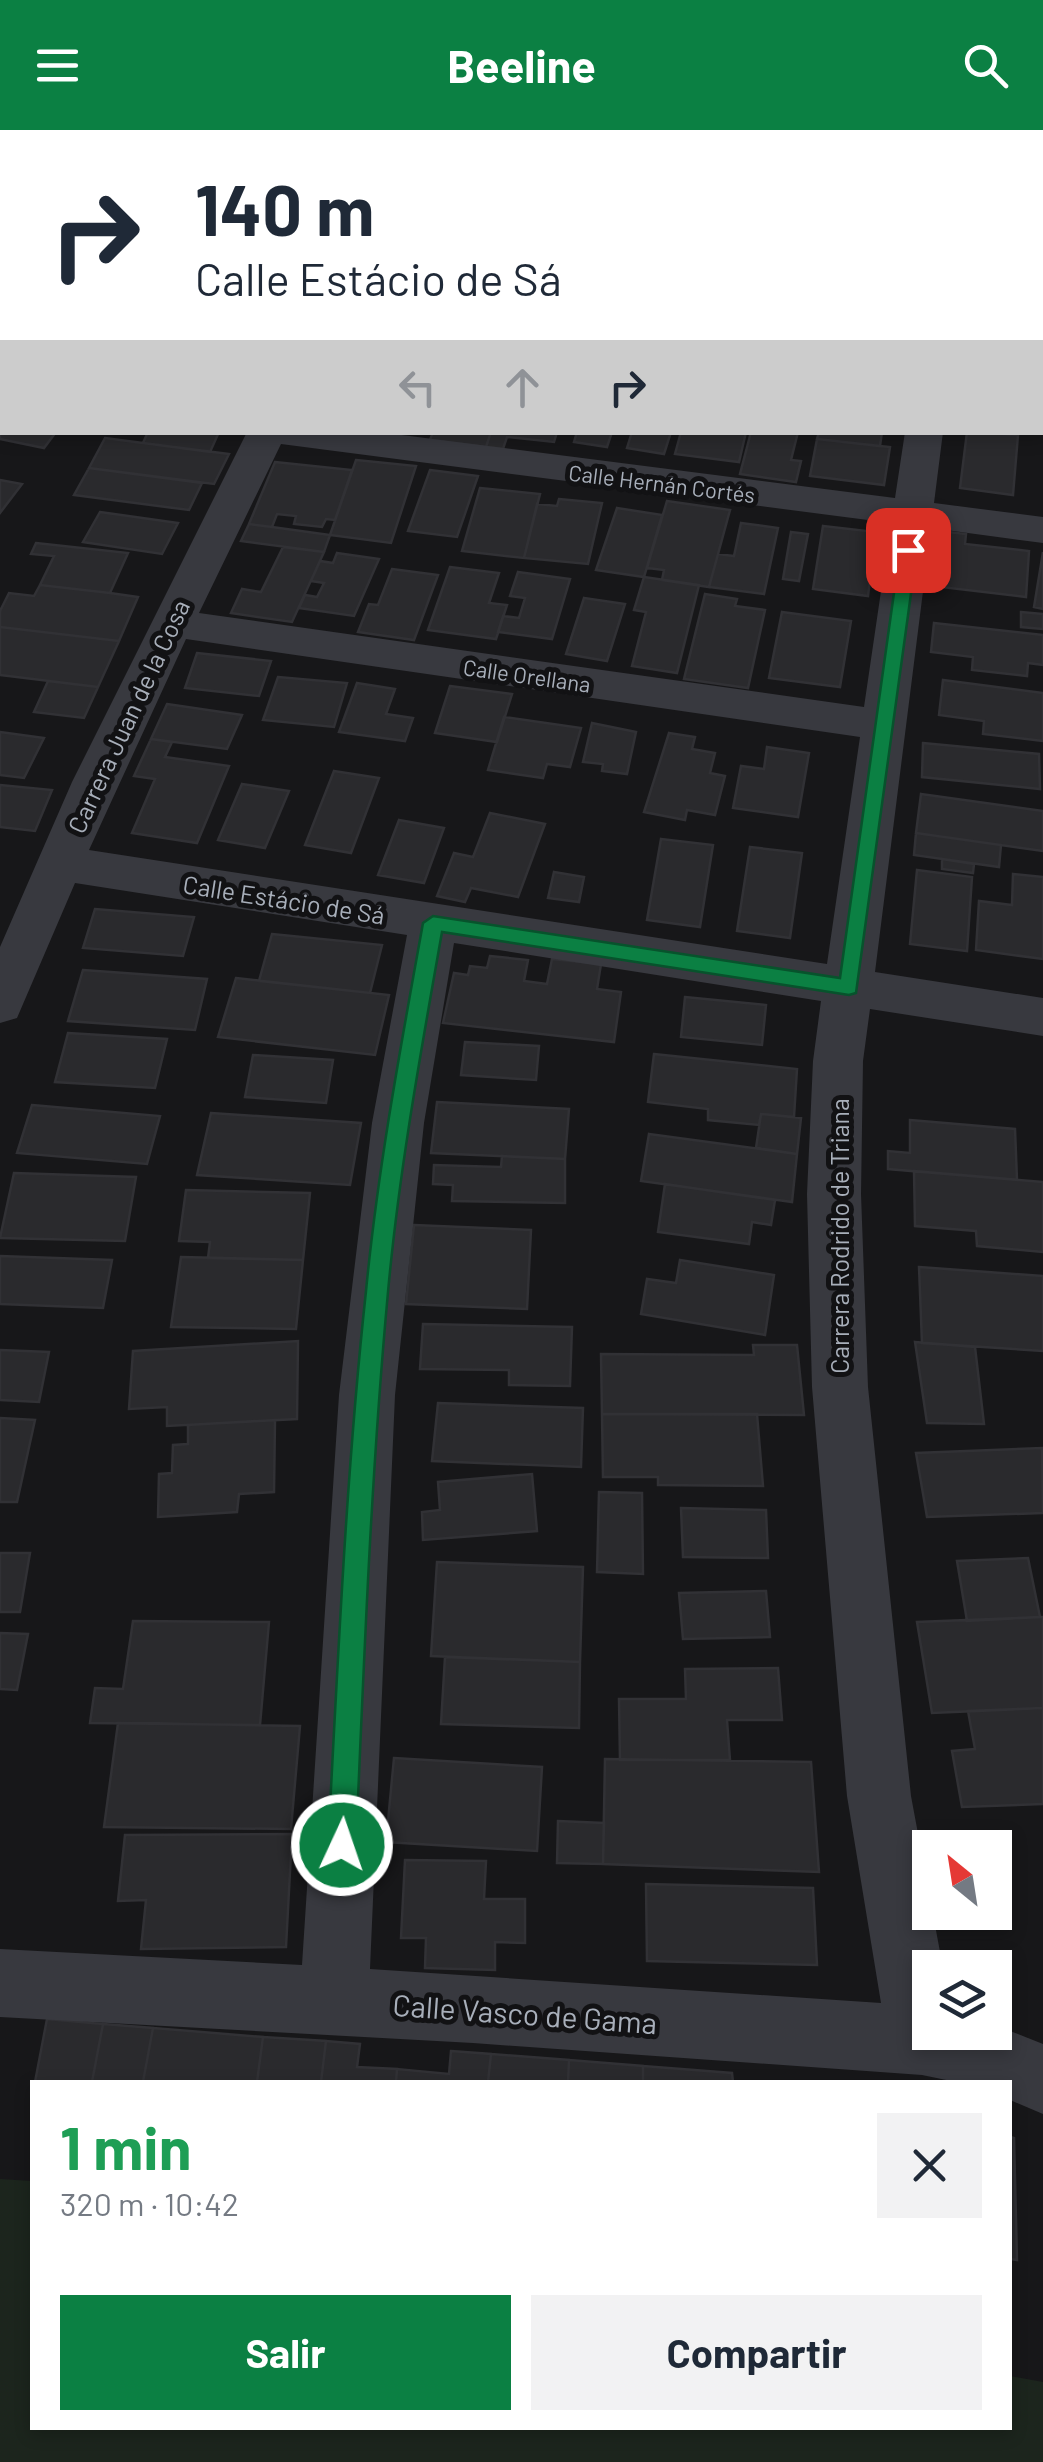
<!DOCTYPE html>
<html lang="es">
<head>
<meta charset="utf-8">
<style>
  :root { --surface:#fff; --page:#f2f2f3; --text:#1f2937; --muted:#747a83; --accent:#0b8043 }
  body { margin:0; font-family:Barlow,sans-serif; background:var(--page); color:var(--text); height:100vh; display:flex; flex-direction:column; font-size:38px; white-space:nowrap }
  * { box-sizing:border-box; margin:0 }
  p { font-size:32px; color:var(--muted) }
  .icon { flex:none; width:55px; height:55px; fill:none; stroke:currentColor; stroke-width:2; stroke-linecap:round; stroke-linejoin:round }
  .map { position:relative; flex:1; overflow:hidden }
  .side { position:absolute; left:30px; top:1950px; width:982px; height:350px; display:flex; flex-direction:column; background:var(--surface); border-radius:0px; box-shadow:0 5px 15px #0003 }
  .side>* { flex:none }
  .top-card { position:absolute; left:0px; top:0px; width:1045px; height:305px; box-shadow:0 5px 15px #0003; background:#fff; color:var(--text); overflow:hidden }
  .needle { width:65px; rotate:330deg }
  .tools { position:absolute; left:912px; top:1700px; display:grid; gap:20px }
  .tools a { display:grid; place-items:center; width:100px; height:100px; border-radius:0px; background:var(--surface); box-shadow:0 5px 15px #0003; font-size:50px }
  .pin { position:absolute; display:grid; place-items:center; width:85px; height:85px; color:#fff; margin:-42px; border-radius:20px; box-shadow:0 5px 15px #0006 }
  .me { position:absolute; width:110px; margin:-55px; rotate:3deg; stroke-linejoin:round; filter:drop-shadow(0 0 8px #0008) }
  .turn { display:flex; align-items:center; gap:35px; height:210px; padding:0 30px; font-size:45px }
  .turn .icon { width:130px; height:130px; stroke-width:2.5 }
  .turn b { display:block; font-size:70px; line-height:85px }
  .lanes { display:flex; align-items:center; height:95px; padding:0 30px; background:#0003; justify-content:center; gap:50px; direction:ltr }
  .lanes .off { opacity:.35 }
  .round { display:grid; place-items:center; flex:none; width:105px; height:105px; border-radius:0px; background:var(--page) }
  .headline { display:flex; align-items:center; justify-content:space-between; height:170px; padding:0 30px }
  h1 { font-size:60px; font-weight:700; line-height:75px; color:#1e9e55 }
  .button { display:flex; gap:20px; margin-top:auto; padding:20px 30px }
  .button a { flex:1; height:115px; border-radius:0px; background:var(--accent); color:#fff; font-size:40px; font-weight:700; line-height:115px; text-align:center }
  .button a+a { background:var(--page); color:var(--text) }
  header { display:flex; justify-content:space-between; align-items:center; height:130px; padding:0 30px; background:var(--accent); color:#fff; font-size:45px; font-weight:700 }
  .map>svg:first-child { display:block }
  .green { fill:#1c251d }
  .building { fill:#2a2a2d; stroke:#313135; stroke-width:2.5 }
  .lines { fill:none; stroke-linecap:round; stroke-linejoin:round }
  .minor { fill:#38393f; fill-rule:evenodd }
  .route { fill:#0b8043; stroke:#07532c; stroke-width:2.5 }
  .labels { text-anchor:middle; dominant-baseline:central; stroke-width:10; stroke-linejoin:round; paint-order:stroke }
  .far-street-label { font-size:22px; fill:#a8afba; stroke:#121214 }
  .street-label { font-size:25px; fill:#a8afba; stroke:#121214 }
  .near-street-label { font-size:30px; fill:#a8afba; stroke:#121214 }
</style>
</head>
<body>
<header><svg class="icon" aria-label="menu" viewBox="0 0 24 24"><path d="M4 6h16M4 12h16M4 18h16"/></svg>Beeline<svg class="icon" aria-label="search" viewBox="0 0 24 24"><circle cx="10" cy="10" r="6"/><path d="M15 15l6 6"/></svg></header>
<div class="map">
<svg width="1043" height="2332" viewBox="0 0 1043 2332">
  <rect width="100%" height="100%" fill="#171719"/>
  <path class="green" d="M 0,2049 L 32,2051 L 32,2298 L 1010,2298 L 1010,2246 L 1043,2252 L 1043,2332 L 0,2332 Z"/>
  <path class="building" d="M 0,284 L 2,302 L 56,302 L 44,318 L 0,309 Z
    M 148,302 L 219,302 L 210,322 L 143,313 Z
    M 433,302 L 491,302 L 486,317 L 430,310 Z
    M 491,302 L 557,302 L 554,312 L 507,307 L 503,319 L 486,317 Z
    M 577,302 L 612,302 L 607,317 L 574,312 Z
    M 632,302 L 671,302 L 664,324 L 627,318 Z
    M 681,302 L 746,302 L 739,332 L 675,324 Z
    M 751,302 L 798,302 L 791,330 L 801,331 L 796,352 L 740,344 Z
    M 819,302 L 882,302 L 880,316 L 817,309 Z
    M 967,302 L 1018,305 L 1013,365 L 960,358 Z
    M 105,308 L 143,313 L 229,324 L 214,354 L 89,338 Z
    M 817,309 L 890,317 L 884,355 L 810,346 Z
    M 356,330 L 416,336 L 391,413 L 330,405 Z
    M 275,332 L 352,340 L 335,390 L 326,389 L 322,397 L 294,394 L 296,386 L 277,384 L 272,397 L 249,394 Z
    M 89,338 L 202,353 L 189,380 L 74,365 Z
    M 430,340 L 478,346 L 457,407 L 408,401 Z
    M 0,350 L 22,354 L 0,383 Z
    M 480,358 L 540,364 L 524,428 L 462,421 Z
    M 559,369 L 602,373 L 588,434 L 524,428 L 537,374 L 557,376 Z
    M 667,371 L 730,380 L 709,457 L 662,450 L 664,440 L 647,438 Z
    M 617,378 L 662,385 L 644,447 L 596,440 Z
    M 100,382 L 178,393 L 162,424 L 83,412 Z
    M 741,393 L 778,398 L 764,464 L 709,457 L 718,424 L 734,426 Z
    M 249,394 L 272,397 L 330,405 L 324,422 L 241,411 Z
    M 823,396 L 876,402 L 868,466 L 813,459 Z
    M 791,402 L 808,404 L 799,451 L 783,449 Z
    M 948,402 L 966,404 L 965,414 L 1029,421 L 1026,467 L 941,457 Z
    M 36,413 L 128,423 L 110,463 L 40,455 L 54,426 L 31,424 Z
    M 283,417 L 324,422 L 292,492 L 231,483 L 242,459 L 261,462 Z
    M 1043,422 L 1043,479 L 1034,477 Z
    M 337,423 L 379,429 L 354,486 L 299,478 L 305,465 L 317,467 L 324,453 L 311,451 L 320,431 L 333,433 Z
    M 450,437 L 499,443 L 489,473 L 507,475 L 496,509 L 428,500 Z
    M 392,439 L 438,445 L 414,510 L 358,502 L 369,474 L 378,475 Z
    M 518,442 L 570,449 L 552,509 L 498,502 L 503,486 L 519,488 L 525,468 L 510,466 Z
    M 644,447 L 699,455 L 677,543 L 632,536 L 646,482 L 634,480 Z
    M 40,455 L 110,463 L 138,467 L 119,511 L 0,497 L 0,481 L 9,463 L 34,466 Z
    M 705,464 L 737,469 L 735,476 L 765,480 L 748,558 L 684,549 Z
    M 584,468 L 625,474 L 607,531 L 566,524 Z
    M 782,482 L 851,491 L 840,557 L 769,548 Z
    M 1021,482 L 1043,484 L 1043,499 L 1021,497 Z
    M 934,493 L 1043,505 L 1043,535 L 1028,533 L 1027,546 L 972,540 L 973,527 L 931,522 Z
    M 0,497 L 119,511 L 98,557 L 0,545 Z
    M 197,523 L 271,531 L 259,566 L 185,558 Z
    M 278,547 L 347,553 L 334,597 L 263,590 Z
    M 943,550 L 1043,563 L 1043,611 L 983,604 L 984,591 L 939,585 Z
    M 48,551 L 98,557 L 84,588 L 34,582 Z
    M 357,553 L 395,559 L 386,584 L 413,588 L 405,611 L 339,602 Z
    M 450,556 L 512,564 L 497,612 L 435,603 Z
    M 167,574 L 242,585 L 227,619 L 151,609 Z
    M 504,587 L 581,598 L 570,637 L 547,634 L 543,648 L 488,640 Z
    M 592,593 L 636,602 L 627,644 L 602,641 L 603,634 L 583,632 Z
    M 0,602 L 44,608 L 24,648 L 0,645 Z
    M 669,603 L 695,607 L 692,619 L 715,623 L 710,643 L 725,646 L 715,685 L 687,680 L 685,690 L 644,682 Z
    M 151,609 L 172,612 L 165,627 L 229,636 L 197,713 L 132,703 L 155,649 L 134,646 Z
    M 923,613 L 1039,624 L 1040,659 L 922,647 Z
    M 767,617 L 809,623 L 798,687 L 733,678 L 741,636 L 764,639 Z
    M 334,641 L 379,648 L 351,723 L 305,715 Z
    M 242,654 L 289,661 L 265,718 L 218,710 Z
    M 0,655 L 52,660 L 35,701 L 0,697 Z
    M 921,664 L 1043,681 L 1043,721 L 916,703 Z
    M 490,683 L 545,694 L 518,767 L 471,758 L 465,772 L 437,766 L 454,723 L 473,727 Z
    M 399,690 L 444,698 L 424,753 L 378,745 Z
    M 916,703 L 1001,715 L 999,737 L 914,725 Z
    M 661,709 L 713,715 L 700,797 L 647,790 Z
    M 750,717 L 802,723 L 790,808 L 737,801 Z
    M 942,729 L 974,734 L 973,743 L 942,739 Z
    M 917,740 L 972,747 L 967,821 L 910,814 Z
    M 554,742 L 584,747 L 579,772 L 548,768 Z
    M 1013,744 L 1043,747 L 1043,829 L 976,820 L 979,771 L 1012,775 Z
    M 95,779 L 194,787 L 183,826 L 83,818 Z
    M 272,804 L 382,815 L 370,863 L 259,851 Z
    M 490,826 L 528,830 L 524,851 L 547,854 L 552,829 L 601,834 L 597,859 L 621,862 L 614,912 L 443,893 L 454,843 L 468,845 L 470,836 L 487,838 Z
    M 83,840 L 207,849 L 195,900 L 68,891 Z
    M 236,848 L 389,865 L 375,925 L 218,907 Z
    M 685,867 L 766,875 L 762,915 L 681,907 Z
    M 68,903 L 167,909 L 155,958 L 55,952 Z
    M 465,912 L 539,916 L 536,950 L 461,945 Z
    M 654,924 L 797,939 L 794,987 L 761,984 L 759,995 L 708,990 L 708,979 L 648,972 Z
    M 253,925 L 333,930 L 326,973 L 245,967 Z
    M 437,972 L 569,979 L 565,1029 L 431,1023 Z
    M 32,975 L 160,986 L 147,1034 L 17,1023 Z
    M 211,983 L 361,993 L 350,1055 L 197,1045 Z
    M 761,984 L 801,988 L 797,1024 L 756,1018 Z
    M 910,990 L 1015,999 L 1017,1050 L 888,1039 L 888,1021 L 910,1023 Z
    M 649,1004 L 797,1024 L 792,1072 L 641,1051 Z
    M 502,1026 L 565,1029 L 565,1073 L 452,1071 L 453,1055 L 433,1054 L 434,1035 L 501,1037 Z
    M 914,1041 L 1043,1052 L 1043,1122 L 977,1116 L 976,1101 L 915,1096 Z
    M 14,1043 L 136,1047 L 125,1111 L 0,1108 Z
    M 665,1054 L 775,1070 L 771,1095 L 752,1092 L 749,1114 L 658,1102 Z
    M 186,1060 L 310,1063 L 303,1130 L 208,1128 L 210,1112 L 179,1111 Z
    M 414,1095 L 531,1100 L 527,1179 L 406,1174 Z
    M 0,1126 L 112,1130 L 103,1178 L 0,1174 Z
    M 181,1127 L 303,1130 L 296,1199 L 171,1197 Z
    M 680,1130 L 774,1145 L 765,1205 L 641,1184 L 647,1149 L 676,1153 Z
    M 919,1137 L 1043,1146 L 1043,1221 L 922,1213 Z
    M 423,1194 L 572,1197 L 570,1256 L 509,1255 L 509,1240 L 420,1239 Z
    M 298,1211 L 297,1289 L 167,1296 L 167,1277 L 129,1279 L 133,1221 Z
    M 915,1212 L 975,1217 L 984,1294 L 927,1293 Z
    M 753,1215 L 797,1215 L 804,1285 L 602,1284 L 601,1224 L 754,1225 Z
    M 0,1220 L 49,1222 L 39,1272 L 0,1270 Z
    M 438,1273 L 583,1278 L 581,1337 L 432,1331 Z
    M 602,1284 L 757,1284 L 763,1356 L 658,1355 L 658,1347 L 603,1347 Z
    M 0,1288 L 35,1290 L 17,1372 L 0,1372 Z
    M 275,1290 L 274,1362 L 239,1364 L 237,1382 L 158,1387 L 159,1344 L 172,1343 L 173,1315 L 188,1314 L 188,1295 Z
    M 1042,1318 L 1043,1383 L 927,1387 L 916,1323 Z
    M 532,1344 L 537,1401 L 423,1410 L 422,1382 L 440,1380 L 438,1352 Z
    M 599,1362 L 642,1363 L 643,1444 L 597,1442 Z
    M 681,1378 L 766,1380 L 768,1428 L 683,1427 Z
    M 0,1423 L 30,1423 L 20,1482 L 0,1482 Z
    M 1028,1428 L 1040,1487 L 967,1491 L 957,1431 Z
    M 437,1432 L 583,1437 L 580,1532 L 431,1526 Z
    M 766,1461 L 770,1507 L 683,1509 L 679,1463 Z
    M 1040,1487 L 1043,1487 L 1043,1578 L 932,1583 L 917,1492 Z
    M 133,1491 L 269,1492 L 260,1595 L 90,1593 L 95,1558 L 123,1559 Z
    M 0,1503 L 28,1504 L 17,1560 L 0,1559 Z
    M 445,1527 L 580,1532 L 579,1598 L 441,1594 Z
    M 778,1538 L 782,1590 L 727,1590 L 730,1630 L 620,1630 L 619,1569 L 686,1569 L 685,1539 Z
    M 1043,1578 L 1043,1674 L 962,1677 L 952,1621 L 975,1619 L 968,1581 Z
    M 118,1593 L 300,1596 L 291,1699 L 104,1697 Z
    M 394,1628 L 542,1637 L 537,1721 L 386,1712 Z
    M 605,1629 L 811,1632 L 819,1742 L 603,1734 Z
    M 558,1691 L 604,1693 L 603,1734 L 557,1733 Z
    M 292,1704 L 286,1817 L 141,1819 L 146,1770 L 118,1771 L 125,1705 Z
    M 405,1730 L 486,1731 L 484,1769 L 525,1769 L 525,1813 L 495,1812 L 495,1840 L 425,1838 L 426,1808 L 401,1808 Z
    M 646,1754 L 813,1758 L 817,1835 L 647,1831 Z
    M 47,1889 L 103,1894 L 92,1952 L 35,1952 Z
    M 103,1894 L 153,1898 L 143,1952 L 92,1952 Z
    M 153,1898 L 263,1907 L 257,1952 L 143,1952 Z
    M 263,1907 L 326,1911 L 321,1952 L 257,1952 Z
    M 326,1911 L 360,1914 L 357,1937 L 397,1939 L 396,1952 L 321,1952 Z
    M 451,1921 L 491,1924 L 488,1952 L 396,1952 L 397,1939 L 449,1944 Z
    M 491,1924 L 569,1930 L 568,1952 L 488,1952 Z
    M 569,1930 L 643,1936 L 643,1952 L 568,1952 Z
    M 643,1936 L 732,1943 L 733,1952 L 643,1952 Z
    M 1010,2007 L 1014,2008 L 1017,2130 L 1010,2129 Z"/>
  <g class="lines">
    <path class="minor" d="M 871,0 L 925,0 L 927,2 L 872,2 Z
      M 1042,199 L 1043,199 L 1043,221 L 1042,221 Z
      M 247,302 L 378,302 L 895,368 L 905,302 L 943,302 L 934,373 L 1043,387 L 1043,413 L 931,398 L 875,842 L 1043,868 L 1043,906 L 870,879 L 863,931 L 861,1064 L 868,1257 L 911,1666 L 943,1838 L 930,1838 L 930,1902 L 995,1902 L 995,1895 L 1043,1914 L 1043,1984 L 1010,1970 L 1010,1952 L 956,1952 L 922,1945 L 473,1913 L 0,1887 L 0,1819 L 302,1835 L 339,1265 L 372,993 L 407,805 L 75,753 L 17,888 L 0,893 L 0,817 L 72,652 ZM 281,314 L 891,393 L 864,577 L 199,483 ZM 186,509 L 860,607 L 827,834 L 89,720 ZM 454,813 L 821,871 L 813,931 L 807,1064 L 812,1257 L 847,1666 L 881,1873 L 370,1839 L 395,1265 L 424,993 Z"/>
  </g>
  <path class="route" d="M 908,414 L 917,420 L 856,863 L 849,865 L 442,802 C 421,921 399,1041 388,1162 C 371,1346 364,1530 356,1715 L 352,1725 L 342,1729 L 332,1725 L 328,1715 C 338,1530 346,1345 366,1161 C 378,1037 401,915 423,793 L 433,786 L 840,848 L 900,420 Z"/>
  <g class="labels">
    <g class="far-street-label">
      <text transform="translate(662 353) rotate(7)">Calle Hernán Cortés</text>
      <text transform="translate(527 545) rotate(8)">Calle Orellana</text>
    </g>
    <g class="street-label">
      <text transform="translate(128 586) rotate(-65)">Carrera Juan de la Cosa</text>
      <text transform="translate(284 769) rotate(9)">Calle Estácio de Sá</text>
      <text transform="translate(839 1106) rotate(-90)">Carrera Rodrido de Triana</text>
    </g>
    <g class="near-street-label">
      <text transform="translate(525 1883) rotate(4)">Calle Vasco de Gama</text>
    </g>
  </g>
</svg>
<div class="tools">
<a><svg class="needle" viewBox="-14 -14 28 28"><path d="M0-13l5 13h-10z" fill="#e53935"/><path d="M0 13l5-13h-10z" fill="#747a83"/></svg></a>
<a><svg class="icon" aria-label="layers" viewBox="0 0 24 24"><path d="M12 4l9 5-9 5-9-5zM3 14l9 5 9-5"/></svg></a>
</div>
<div class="pin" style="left:908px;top:420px;background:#d93025"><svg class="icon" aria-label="arrive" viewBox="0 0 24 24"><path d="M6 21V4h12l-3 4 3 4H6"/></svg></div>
<svg class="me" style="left:342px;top:1715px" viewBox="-20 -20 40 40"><circle r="17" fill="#0b8043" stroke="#fff" stroke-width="3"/><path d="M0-11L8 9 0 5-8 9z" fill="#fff"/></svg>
<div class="top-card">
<div class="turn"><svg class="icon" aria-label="right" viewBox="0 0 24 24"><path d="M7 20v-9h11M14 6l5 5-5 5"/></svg><div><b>140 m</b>Calle Estácio de Sá</div></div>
<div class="lanes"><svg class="icon off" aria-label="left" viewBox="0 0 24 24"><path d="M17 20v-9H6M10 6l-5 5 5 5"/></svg><svg class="icon off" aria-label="ahead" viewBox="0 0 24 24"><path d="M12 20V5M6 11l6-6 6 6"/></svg><svg class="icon" aria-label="right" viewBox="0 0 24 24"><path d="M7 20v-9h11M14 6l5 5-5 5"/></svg></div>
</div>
<section class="side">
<div class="headline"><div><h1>1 min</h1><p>320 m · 10:42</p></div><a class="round"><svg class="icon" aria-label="close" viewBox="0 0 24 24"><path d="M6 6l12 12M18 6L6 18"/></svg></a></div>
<div class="button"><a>Salir</a><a>Compartir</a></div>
</section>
</div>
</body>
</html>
